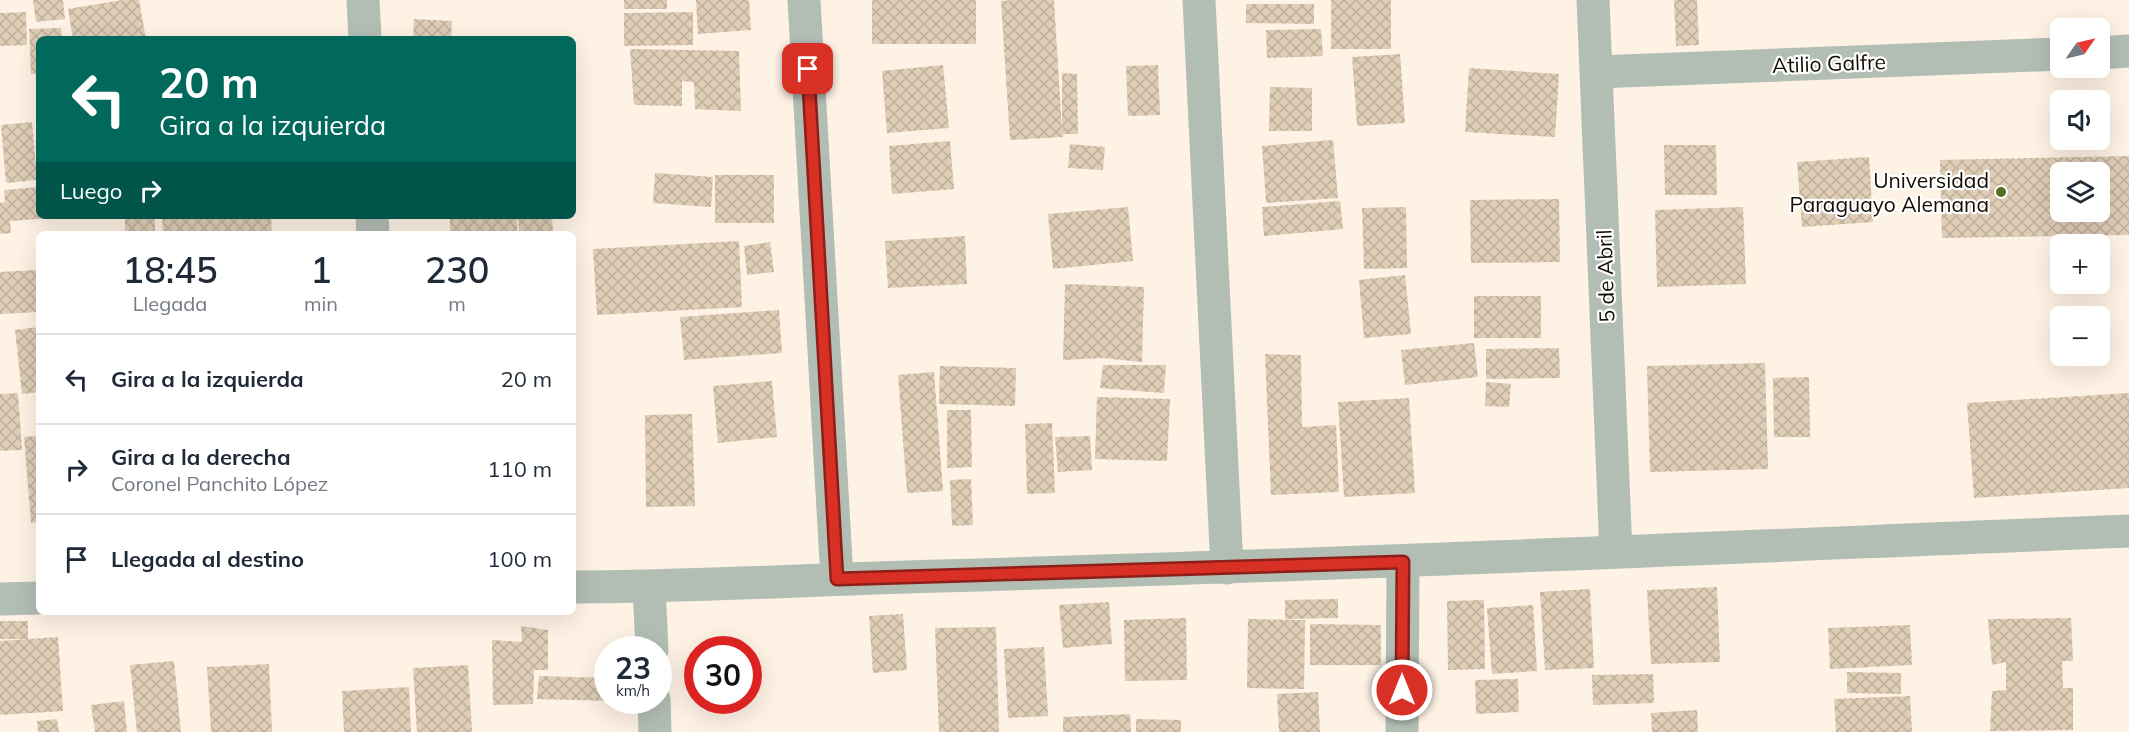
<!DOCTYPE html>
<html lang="es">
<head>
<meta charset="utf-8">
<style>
  :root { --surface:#fff; --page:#f6f6f7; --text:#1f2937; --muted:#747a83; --line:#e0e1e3 }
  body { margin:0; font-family:Mulish,sans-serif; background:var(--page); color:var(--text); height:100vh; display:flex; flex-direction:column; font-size:22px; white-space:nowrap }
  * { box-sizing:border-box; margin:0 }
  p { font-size:20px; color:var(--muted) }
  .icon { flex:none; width:33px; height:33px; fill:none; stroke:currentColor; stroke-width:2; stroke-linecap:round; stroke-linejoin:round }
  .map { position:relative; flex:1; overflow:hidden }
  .details { position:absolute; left:36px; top:231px; width:540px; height:384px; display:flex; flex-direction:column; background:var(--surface); border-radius:9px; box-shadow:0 6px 24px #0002 }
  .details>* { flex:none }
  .hud { position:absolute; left:36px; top:36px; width:540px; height:183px; border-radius:9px; box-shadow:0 6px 24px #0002; background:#00695c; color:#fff; overflow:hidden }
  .needle { width:39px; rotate:56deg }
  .buttons { position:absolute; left:2050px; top:18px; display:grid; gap:12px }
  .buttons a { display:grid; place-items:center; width:60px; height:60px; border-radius:9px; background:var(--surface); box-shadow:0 6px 24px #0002; font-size:30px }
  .speed { position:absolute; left:594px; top:636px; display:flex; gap:12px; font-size:30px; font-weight:700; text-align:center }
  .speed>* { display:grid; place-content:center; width:78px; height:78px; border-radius:50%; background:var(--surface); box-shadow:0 6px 24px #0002; line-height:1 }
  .speed small { font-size:15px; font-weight:400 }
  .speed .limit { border:9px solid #d22; background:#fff; color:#111 }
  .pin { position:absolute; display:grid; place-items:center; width:51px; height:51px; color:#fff; margin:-26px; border-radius:12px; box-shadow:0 3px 9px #0006 }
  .me { position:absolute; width:66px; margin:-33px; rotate:0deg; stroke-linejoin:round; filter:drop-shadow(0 0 4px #0008) }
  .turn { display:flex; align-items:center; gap:21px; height:126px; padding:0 24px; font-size:27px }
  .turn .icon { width:78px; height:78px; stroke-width:2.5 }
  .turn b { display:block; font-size:42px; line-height:51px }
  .then { display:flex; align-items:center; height:57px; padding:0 24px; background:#0003; gap:12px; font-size:22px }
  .eta { display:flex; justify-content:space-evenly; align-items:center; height:102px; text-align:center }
  .eta b { font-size:36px; font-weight:600; line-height:42px }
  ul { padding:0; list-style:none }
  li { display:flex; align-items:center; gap:18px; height:90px; padding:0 24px; border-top:2px solid var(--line) }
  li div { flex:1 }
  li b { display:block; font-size:22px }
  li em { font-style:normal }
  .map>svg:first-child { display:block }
  .building { fill:url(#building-cross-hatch); fill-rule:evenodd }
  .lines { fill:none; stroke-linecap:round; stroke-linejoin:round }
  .street { stroke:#b2bdb4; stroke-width:33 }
  .route-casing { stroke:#8d1f18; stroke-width:15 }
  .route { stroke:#d93025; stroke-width:10 }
  .poi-dot { fill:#596e1e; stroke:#fff; stroke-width:2 }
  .labels { text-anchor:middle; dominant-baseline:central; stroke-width:4.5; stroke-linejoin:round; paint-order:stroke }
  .street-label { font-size:21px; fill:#130c05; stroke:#fff }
  .poi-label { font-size:21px; fill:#130c05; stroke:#fff; text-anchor:end }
</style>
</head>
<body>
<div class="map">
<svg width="2129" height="732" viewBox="0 0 2129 732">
  <defs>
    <pattern id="building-cross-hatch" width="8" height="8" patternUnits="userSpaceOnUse" patternTransform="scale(1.5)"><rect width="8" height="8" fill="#dfcdb6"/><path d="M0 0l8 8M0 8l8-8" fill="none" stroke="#beaf9b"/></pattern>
  </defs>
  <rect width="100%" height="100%" fill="#fef2e5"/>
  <path class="building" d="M 33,0 L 63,0 L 65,19 L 36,22 Z
    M 122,0 L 139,0 L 146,39 L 73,39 L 68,9 Z
    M 624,0 L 667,0 L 667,9 L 624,9 Z
    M 696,0 L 749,0 L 751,30 L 698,34 Z
    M 872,0 L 976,0 L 976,44 L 872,44 Z
    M 1012,0 L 1054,0 L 1062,131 L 1062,73 L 1077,74 L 1078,134 L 1063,134 L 1063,137 L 1010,140 L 1001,1 Z
    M 1331,0 L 1391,0 L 1391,49 L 1331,49 Z
    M 1674,0 L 1697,0 L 1699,45 L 1676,46 Z
    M 1246,4 L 1314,4 L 1314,24 L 1246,23 Z
    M 26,12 L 27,45 L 0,46 L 0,13 Z
    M 693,12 L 693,45 L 624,46 L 624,13 Z
    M 414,19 L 452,21 L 451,39 L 413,39 Z
    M 61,28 L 62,39 L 39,39 L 39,73 L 31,74 L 29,29 Z
    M 1321,29 L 1323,56 L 1267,58 L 1266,30 Z
    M 630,49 L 739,51 L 741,111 L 695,109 L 694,82 L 682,81 L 682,106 L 634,105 Z
    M 1400,54 L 1405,123 L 1357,126 L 1352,57 Z
    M 943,65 L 949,128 L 887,133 L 882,71 Z
    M 1158,65 L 1160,115 L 1128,116 L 1126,66 Z
    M 1469,68 L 1559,74 L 1555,137 L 1465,132 Z
    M 1270,87 L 1312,88 L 1312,131 L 1269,131 Z
    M 32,122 L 37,180 L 6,183 L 1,125 Z
    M 1333,140 L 1338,198 L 1266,203 L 1262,146 Z
    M 950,141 L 954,189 L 892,194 L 889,146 Z
    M 1070,144 L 1105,147 L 1103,170 L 1068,168 Z
    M 1664,145 L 1716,145 L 1717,195 L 1665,195 Z
    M 2129,156 L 2129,235 L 1942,238 L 1940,160 ZM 2061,172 L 2100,172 L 2100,212 L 2061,212 Z
    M 1869,157 L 1873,222 L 1802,227 L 1797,162 Z
    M 655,173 L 713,177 L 711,207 L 653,203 Z
    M 715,175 L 774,175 L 774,223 L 715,223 Z
    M 39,187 L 39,216 L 52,216 L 52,218 L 10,221 L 11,233 L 0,234 L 0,203 L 5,202 L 4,190 Z
    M 1559,199 L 1560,262 L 1471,263 L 1470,200 Z
    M 1340,201 L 1343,229 L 1264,236 L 1262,207 Z
    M 1128,207 L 1133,261 L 1053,269 L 1048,214 Z
    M 1406,207 L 1407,268 L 1364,269 L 1362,208 Z
    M 1743,207 L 1746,284 L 1657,287 L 1655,210 Z
    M 125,216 L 155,216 L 155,234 L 125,234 Z
    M 162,216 L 271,216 L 272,234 L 163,234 Z
    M 450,216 L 517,216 L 517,234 L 450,234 Z
    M 518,216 L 552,216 L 553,234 L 519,234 Z
    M 965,236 L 967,284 L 888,288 L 885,241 Z
    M 739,241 L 742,307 L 597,315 L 593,249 Z
    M 770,242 L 774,272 L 747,275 L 744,246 Z
    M 37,270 L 39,312 L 0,314 L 0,272 Z
    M 1405,275 L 1411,334 L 1364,338 L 1359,280 Z
    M 1065,284 L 1144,287 L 1142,362 L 1102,358 L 1063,360 Z
    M 1474,296 L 1541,296 L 1541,338 L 1474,338 Z
    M 779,310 L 782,353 L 684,360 L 680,317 Z
    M 39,327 L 39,392 L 22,394 L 15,330 Z
    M 1474,343 L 1478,377 L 1405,385 L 1401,350 Z
    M 1559,348 L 1560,378 L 1486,379 L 1486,349 Z
    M 1265,354 L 1301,355 L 1302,427 L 1336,425 L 1339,492 L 1271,495 Z
    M 1765,363 L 1768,469 L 1650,472 L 1647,366 Z
    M 1103,365 L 1166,365 L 1164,393 L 1100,388 Z
    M 940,366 L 1016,368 L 1015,406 L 939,404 Z
    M 934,372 L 943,491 L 907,493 L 898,375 Z
    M 1809,377 L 1810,437 L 1774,437 L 1773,378 Z
    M 772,381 L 777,437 L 718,443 L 713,386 Z
    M 1486,382 L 1511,384 L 1509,407 L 1485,406 Z
    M 18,393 L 22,450 L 0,451 L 0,394 Z
    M 2129,393 L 2129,488 L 1974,498 L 1967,403 Z
    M 1097,397 L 1170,399 L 1167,461 L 1095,459 Z
    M 1409,398 L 1415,493 L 1344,497 L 1338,402 Z
    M 947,410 L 971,410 L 972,467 L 947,468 Z
    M 692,414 L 695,506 L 646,507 L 645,415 Z
    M 1052,423 L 1055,493 L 1027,494 L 1025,424 Z
    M 39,436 L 39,522 L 31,523 L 24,437 Z
    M 1090,436 L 1092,470 L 1058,472 L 1055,437 Z
    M 971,479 L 973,525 L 952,526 L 950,480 Z
    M 1717,587 L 1720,662 L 1651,664 L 1647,590 Z
    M 1590,589 L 1594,668 L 1545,670 L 1540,592 Z
    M 1338,599 L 1338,618 L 1285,619 L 1285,600 Z
    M 1484,600 L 1485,669 L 1448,670 L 1447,601 Z
    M 1109,602 L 1112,644 L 1063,648 L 1059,605 Z
    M 1533,605 L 1537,671 L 1492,674 L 1487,608 Z
    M 903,614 L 907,670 L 873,673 L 869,616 Z
    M 1186,618 L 1187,680 L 1125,681 L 1124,620 Z
    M 2071,618 L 2073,661 L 2062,661 L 2063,688 L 2073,688 L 2073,730 L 1990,731 L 1992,691 L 2006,690 L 2006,662 L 1992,665 L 1988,619 Z
    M 1248,619 L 1305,620 L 1304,689 L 1247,688 Z
    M 0,621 L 28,621 L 28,639 L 0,639 Z
    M 1310,624 L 1381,625 L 1381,665 L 1310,665 Z
    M 1910,625 L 1912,665 L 1830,669 L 1828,628 Z
    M 521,626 L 548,630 L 548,670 L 534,670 L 533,704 L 493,705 L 492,640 L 522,642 Z
    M 996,627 L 999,732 L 939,732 L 935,628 Z
    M 58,637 L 63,711 L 0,715 L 0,641 Z
    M 1044,647 L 1048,716 L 1008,718 L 1004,649 Z
    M 174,661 L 181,732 L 137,732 L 130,665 Z
    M 269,664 L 272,732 L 211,732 L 207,667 Z
    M 468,665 L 472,732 L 417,732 L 413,668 Z
    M 1847,672 L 1901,673 L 1901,694 L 1847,693 Z
    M 1653,674 L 1654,703 L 1593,705 L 1592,675 Z
    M 539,676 L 608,678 L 608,701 L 537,699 Z
    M 1518,679 L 1519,712 L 1476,714 L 1475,680 Z
    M 409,687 L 411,732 L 344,732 L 342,691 Z
    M 1318,692 L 1320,732 L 1279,732 L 1277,694 Z
    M 1910,696 L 1912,732 L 1836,732 L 1834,699 Z
    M 124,701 L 127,732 L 95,732 L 91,705 Z
    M 1697,710 L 1698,732 L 1652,732 L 1651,713 Z
    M 1130,714 L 1131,732 L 1063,732 L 1063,717 Z
    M 57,719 L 59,732 L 38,732 L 37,721 Z
    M 1136,719 L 1181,720 L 1181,732 L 1136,732 Z"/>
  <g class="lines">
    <path class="street" d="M 363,0 L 365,39
      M 804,0 L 837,579
      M 1199,0 L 1227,568
      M 1593,0 L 1616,552
      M 2100,53 L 2129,51
      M 1597,72 L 2061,54
      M 372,216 L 373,234
      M 573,587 C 696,587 818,579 941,576 C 1337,565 1733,547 2129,531
      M 649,587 L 652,650
      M 0,599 L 39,598
      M 654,700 L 655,732
      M 1402,732 L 1403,562"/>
  </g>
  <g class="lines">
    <defs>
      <path id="route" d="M 808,69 L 837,579 L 1403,562 L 1402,690"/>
    </defs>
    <use href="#route" class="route-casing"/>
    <use href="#route" class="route"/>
  </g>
  <circle class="poi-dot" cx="2001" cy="192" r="6"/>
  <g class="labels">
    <g class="street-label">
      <text transform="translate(1829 63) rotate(-2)">Atilio Galfre</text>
      <text transform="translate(1605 276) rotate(-92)">5 de Abril</text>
    </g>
    <g class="poi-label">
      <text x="1989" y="180">Universidad<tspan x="1989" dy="24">Paraguayo Alemana</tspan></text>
    </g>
  </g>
</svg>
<div class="buttons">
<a><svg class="needle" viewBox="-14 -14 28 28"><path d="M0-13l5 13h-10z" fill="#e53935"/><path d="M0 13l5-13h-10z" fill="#747a83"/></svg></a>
<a><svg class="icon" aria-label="sound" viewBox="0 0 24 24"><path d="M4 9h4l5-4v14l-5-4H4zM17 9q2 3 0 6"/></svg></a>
<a><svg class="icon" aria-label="layers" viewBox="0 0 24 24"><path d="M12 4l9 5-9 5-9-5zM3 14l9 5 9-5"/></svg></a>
<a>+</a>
<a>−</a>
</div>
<div class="speed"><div>23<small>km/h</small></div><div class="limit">30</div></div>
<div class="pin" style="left:808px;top:69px;background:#d93025"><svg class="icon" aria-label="arrive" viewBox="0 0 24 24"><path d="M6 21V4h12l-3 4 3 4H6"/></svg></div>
<svg class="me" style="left:1402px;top:690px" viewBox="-20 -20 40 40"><circle r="17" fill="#d93025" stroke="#fff" stroke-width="3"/><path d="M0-11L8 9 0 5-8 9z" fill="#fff"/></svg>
<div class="hud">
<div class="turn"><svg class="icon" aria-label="left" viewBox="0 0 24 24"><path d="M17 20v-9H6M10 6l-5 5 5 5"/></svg><div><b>20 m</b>Gira a la izquierda</div></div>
<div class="then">Luego<svg class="icon" aria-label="right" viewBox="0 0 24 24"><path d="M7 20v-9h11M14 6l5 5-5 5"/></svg></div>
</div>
<section class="details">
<div class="eta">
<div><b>18:45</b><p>Llegada</p></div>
<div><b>1</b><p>min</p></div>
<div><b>230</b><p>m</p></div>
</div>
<ul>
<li><svg class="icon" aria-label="left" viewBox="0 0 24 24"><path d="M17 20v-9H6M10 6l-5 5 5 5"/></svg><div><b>Gira a la izquierda</b></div><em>20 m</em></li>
<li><svg class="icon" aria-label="right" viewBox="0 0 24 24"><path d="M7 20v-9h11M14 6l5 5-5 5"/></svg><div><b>Gira a la derecha</b><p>Coronel Panchito López</p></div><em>110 m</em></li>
<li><svg class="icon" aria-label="arrive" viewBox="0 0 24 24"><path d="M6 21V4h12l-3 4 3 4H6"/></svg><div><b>Llegada al destino</b></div><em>100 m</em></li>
</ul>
</section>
</div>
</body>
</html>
